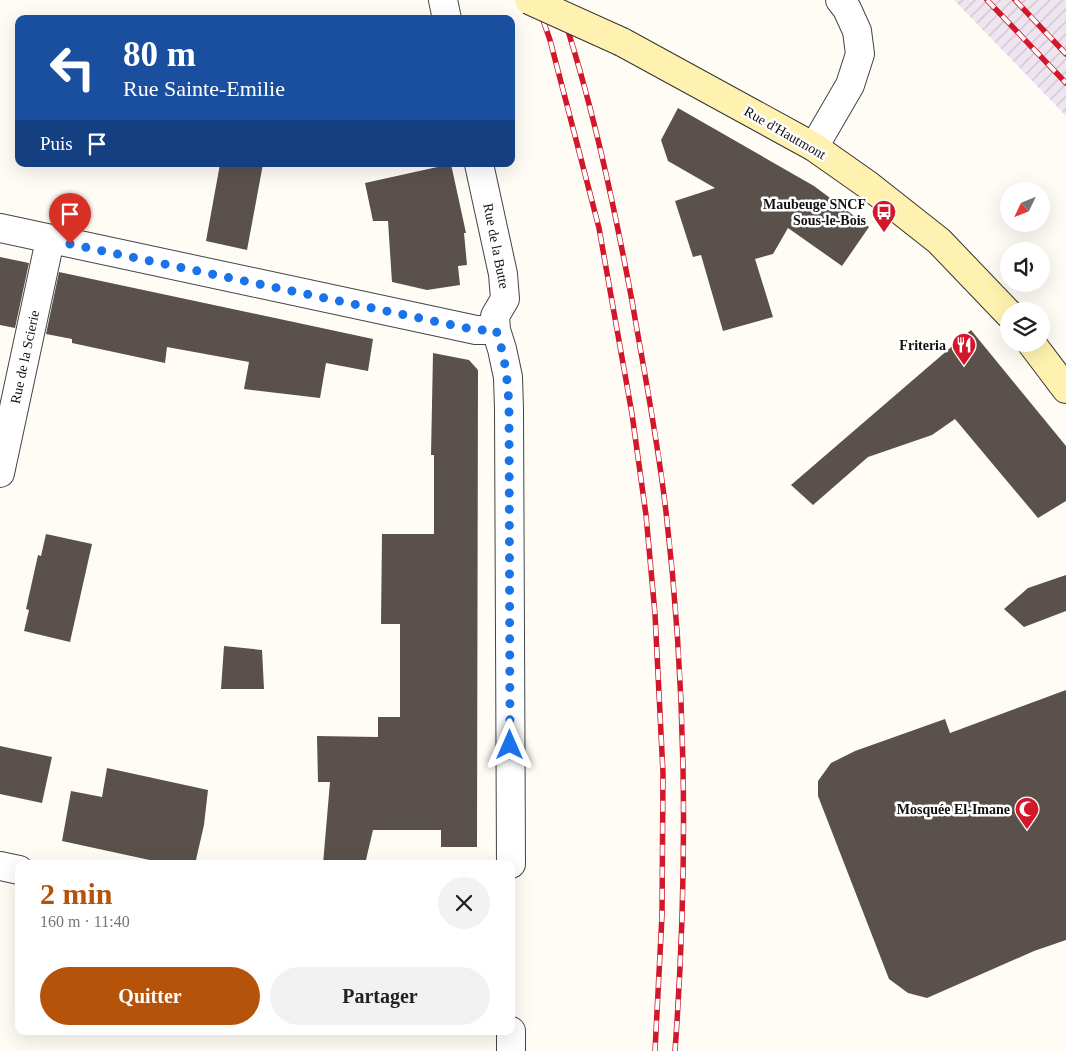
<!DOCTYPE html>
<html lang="fr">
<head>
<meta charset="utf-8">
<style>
  :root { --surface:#fff; --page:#f2f2f2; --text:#202124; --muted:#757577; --accent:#b45309 }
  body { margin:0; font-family:Georgia,serif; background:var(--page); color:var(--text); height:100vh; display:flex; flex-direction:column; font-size:19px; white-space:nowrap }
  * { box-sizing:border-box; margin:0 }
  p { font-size:16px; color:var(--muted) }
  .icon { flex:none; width:28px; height:28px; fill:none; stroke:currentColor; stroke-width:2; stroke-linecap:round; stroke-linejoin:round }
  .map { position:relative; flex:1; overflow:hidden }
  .panel { position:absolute; left:15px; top:860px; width:500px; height:175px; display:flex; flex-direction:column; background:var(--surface); border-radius:10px; box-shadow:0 5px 20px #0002 }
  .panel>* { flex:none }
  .guide { position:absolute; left:15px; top:15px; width:500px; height:152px; border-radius:10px; box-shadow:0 5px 20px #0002; background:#1a4fa0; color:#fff; overflow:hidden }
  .needle { width:32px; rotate:227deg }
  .fabs { position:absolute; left:1000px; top:182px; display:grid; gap:10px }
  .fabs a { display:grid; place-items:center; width:50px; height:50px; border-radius:50%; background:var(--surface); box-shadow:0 5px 20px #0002; font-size:25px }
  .pin { position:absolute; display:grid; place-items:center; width:42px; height:42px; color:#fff; margin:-51px -21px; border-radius:50% 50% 50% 0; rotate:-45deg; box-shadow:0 0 5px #0007 }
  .pin .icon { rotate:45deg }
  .me { position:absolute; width:55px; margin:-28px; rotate:0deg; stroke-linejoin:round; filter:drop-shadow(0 0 4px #0008) }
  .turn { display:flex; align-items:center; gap:18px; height:105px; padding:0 25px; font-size:22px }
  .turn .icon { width:65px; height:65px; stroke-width:2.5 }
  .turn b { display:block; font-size:35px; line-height:42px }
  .then { display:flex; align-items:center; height:48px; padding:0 25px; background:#0003; gap:10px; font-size:19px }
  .round { display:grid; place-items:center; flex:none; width:52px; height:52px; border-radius:26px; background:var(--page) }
  .head { display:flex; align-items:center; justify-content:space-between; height:85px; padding:0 25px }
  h1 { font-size:30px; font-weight:700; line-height:38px; color:var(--accent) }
  .cta { display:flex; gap:10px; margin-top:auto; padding:10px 25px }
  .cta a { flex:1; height:58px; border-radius:30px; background:var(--accent); color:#fff; font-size:20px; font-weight:700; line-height:58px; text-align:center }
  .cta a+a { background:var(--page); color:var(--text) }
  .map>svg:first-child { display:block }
  .industrial { fill:url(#industrial-furrows) }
  .building { fill:#5b514c }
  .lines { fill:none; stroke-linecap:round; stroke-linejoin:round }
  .street-casing { stroke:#444; stroke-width:30 }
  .secondary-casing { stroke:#333; stroke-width:30 }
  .street { stroke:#fff; stroke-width:28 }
  .secondary { stroke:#fff2b0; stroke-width:28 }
  .rail-casing { stroke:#d2172b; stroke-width:5.5 }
  .rail { stroke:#fff; stroke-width:4; stroke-dasharray:11; stroke-linecap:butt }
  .secondary-bridge-casing { stroke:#333; stroke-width:30; stroke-linecap:butt }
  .secondary-bridge { stroke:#fff2b0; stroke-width:28 }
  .route { stroke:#1a73e8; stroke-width:9; stroke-dasharray:0 16.2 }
  .labels { text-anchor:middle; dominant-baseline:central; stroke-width:5; stroke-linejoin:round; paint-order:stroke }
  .street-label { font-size:14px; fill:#111; stroke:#fff }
  .poi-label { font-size:14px; font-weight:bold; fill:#111; stroke:#fff; text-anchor:end }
</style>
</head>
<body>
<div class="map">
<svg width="1066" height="1051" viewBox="0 0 1066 1051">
  <defs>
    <pattern id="industrial-furrows" width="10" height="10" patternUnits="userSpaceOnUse" patternTransform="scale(1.25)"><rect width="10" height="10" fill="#eee5f0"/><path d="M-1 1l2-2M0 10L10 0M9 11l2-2" fill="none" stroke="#cbc3cd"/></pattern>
  </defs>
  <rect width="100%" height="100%" fill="#fffcf5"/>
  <path class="industrial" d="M 954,0 L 1066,0 L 1066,116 Z"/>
  <path class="building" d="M 678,108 L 814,186 L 869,227 L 842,266 L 788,228 L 773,254 L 755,259 L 773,317 L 723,331 L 701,255 L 693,257 L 675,201 L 715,188 L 668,161 L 661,140 Z
    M 220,164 L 263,164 L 247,250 L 206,241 Z
    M 451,164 L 466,233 L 464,233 L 467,265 L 458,266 L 460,285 L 427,290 L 392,282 L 388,221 L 373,221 L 365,183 Z
    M 0,257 L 29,263 L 15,328 L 0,325 Z
    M 59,272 L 373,339 L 368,371 L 326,363 L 320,398 L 244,389 L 249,362 L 167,347 L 165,363 L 72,343 L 72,339 L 46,334 Z
    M 971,330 L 1066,446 L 1066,501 L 1038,518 L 955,419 L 932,435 L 868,457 L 813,505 L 791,485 Z
    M 433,353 L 469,360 L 478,370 L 477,847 L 441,847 L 441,830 L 373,830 L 365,864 L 323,864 L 330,782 L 318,782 L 317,736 L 378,737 L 378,717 L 400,717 L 400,624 L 381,624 L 382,534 L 434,534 L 434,455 L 431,455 Z
    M 46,534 L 92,544 L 70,642 L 24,631 L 29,610 L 26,609 L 38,555 L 41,556 Z
    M 1066,575 L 1066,611 L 1024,627 L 1004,609 L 1028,588 Z
    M 224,646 L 262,650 L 264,689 L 221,689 Z
    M 1066,690 L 1066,940 L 1034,951 L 927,998 L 908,993 L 889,979 L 818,796 L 818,781 L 831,763 L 855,751 L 945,719 L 950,733 Z
    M 0,746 L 52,757 L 42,803 L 0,794 Z
    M 107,768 L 208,790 L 204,825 L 195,864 L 168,864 L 62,841 L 71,791 L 102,797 Z"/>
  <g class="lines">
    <defs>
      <path id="street" d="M 443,0 L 447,19
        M 814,147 L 850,85 L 860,54 L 857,31 L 847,9 L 840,0
        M 479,164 L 503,274 L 505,299 L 495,316 L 496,330 L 502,349 L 508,377 L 509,409 L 511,864
        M 0,228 L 476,330 L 496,330
        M 0,473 L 50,240
        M 0,866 L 19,870
        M 511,1051 L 511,1031"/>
      <path id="secondary" d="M 622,42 L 814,147 L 868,185 L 939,241 L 1009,314
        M 1032,344 L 1066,389"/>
    </defs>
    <use href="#street" class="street-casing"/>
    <use href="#secondary" class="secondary-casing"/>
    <use href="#street" class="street"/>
    <use href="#secondary" class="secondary"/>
    <defs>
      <path id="rail" d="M 536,0 L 550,40 L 599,228 L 632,414 L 646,515 L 655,614 L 663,773 L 662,915 L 655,1051
        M 558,0 C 591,97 613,200 632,301 C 644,371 658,441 666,512 C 687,691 688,872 675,1051
        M 987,0 L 1066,83
        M 1015,0 L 1066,54"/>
    </defs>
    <use href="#rail" class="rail-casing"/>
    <use href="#rail" class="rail"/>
    <defs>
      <path id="secondary-bridge" d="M 529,0 L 622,42"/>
    </defs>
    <use href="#secondary-bridge" class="secondary-bridge-casing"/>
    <use href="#secondary-bridge" class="secondary-bridge"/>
  </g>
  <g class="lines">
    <path class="route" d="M 70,244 L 476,330 L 496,330 C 505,356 508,381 509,409 L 510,745"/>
  </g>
  <defs>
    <symbol id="bus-pin" viewBox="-11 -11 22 30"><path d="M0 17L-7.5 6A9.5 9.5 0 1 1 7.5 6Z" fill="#d2172b" stroke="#fff"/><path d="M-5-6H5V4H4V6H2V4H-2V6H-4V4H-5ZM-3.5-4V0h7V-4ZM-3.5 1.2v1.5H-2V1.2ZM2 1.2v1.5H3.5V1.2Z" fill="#fff"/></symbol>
    <symbol id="restaurant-pin" viewBox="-11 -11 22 30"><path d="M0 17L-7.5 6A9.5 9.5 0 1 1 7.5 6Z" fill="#d2172b" stroke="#fff"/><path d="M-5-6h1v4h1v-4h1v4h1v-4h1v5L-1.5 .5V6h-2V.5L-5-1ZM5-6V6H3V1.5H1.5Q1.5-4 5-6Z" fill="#fff"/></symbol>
    <symbol id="mosque-pin" viewBox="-11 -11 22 30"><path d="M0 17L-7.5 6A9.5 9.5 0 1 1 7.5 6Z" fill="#d2172b" stroke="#fff"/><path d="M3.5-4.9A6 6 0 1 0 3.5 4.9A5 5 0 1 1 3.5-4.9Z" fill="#fff"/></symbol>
  </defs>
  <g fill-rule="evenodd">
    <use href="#bus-pin" x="870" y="198" width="28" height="38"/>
    <use href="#restaurant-pin" x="950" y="331" width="28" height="38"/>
    <use href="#mosque-pin" x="1013" y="795" width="28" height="38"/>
  </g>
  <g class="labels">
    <g class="street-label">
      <text transform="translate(785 133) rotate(30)">Rue d'Hautmont</text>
      <text transform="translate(496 246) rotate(79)">Rue de la Butte</text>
      <text transform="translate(25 357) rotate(-78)">Rue de la Scierie</text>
    </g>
    <g class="poi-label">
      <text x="866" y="204">Maubeuge SNCF<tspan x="866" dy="16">Sous-le-Bois</tspan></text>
      <text x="946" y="345">Friteria</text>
      <text x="1010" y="809">Mosquée El-Imane</text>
    </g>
  </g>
</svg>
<div class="fabs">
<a><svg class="needle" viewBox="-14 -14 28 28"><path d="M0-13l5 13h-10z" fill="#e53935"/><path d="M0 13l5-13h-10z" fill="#757577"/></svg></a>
<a><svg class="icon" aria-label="sound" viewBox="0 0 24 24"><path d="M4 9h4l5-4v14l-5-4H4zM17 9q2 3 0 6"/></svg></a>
<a><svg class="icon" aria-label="layers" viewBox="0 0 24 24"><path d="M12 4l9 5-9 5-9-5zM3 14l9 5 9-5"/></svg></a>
</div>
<div class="pin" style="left:70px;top:244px;background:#d93025"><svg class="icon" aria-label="arrive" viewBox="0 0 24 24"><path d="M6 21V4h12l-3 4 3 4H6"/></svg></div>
<svg class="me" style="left:510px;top:745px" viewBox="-20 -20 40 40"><path d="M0-17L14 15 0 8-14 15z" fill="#1a73e8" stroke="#fff" stroke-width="4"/></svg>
<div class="guide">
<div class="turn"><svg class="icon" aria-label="left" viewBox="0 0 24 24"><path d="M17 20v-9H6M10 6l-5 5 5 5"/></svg><div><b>80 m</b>Rue Sainte-Emilie</div></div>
<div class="then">Puis<svg class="icon" aria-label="arrive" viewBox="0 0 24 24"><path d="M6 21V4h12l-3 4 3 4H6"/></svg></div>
</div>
<section class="panel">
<div class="head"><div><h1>2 min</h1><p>160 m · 11:40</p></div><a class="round"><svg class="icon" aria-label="close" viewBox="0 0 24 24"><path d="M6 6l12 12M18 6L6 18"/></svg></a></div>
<div class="cta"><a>Quitter</a><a>Partager</a></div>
</section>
</div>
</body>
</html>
